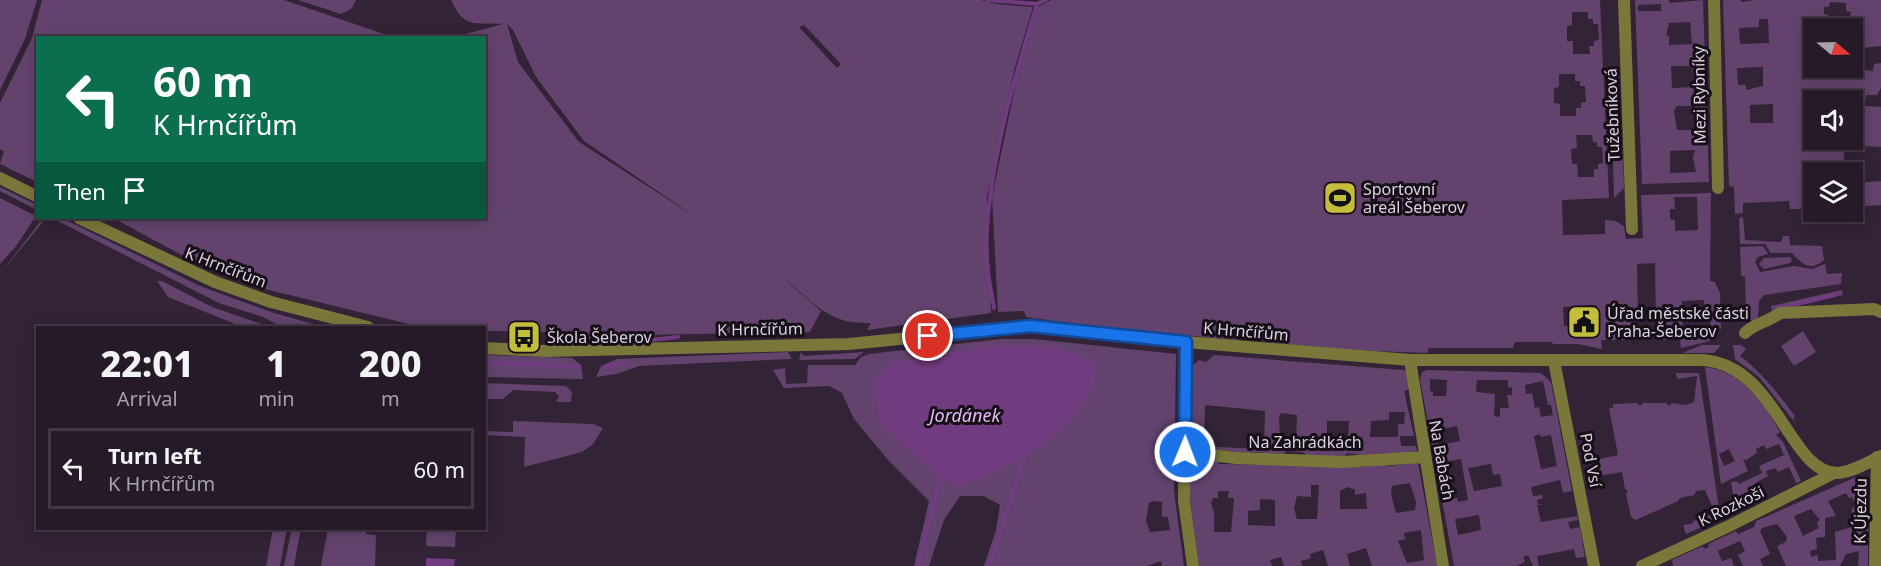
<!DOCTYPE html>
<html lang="en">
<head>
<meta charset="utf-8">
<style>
  :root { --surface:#261a28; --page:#2e2330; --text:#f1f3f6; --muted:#a4a1a8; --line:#423845 }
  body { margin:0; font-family:"Noto Sans",sans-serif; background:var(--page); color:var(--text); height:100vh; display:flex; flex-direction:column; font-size:22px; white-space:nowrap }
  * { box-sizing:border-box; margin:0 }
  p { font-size:20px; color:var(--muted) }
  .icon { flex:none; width:33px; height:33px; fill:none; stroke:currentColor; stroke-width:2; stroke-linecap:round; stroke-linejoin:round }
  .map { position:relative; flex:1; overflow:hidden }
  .drawer { position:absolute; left:36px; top:326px; width:450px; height:204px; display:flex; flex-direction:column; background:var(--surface); border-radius:0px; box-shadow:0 3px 15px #0003,0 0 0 2px var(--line) }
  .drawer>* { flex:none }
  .banner { position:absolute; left:36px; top:36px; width:450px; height:183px; border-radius:0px; box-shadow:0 3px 15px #0003,0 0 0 2px var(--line); background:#0b6e4f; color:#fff; overflow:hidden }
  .needle { width:39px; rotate:109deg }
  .controls { position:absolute; left:1803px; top:18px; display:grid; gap:12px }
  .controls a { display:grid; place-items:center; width:60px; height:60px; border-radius:0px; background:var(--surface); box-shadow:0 3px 15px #0003,0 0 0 2px var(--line); font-size:30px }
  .pin { position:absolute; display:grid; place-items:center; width:51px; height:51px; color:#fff; margin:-26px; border:3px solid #fff; border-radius:50%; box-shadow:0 2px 6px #0007 }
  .me { position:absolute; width:66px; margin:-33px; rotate:1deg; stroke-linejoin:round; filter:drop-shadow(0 0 4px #0008) }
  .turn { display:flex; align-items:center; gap:21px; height:126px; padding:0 18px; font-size:27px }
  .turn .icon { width:78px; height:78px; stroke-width:2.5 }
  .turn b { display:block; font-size:42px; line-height:51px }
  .then { display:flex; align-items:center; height:57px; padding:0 18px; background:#0003; gap:12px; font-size:22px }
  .eta { display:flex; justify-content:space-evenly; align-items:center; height:102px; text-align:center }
  .eta b { font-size:36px; font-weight:800; line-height:42px }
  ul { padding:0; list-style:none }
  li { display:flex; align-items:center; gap:18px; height:81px; margin:0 12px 9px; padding:0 6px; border:3px solid var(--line); border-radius:0px }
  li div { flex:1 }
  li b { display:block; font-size:22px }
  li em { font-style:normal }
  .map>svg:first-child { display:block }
  .green { fill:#63436d; fill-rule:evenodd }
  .water { fill:#713b80 }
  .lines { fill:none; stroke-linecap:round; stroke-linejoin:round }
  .stream { stroke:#713b80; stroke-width:4 }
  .pedestrian { stroke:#7a773a; stroke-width:12 }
  .minor { stroke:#7a773a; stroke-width:12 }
  .tertiary { stroke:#7a773a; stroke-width:12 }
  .route-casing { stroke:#114b97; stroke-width:15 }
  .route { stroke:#1a73e8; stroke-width:10 }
  .labels { text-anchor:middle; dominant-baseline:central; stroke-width:6; stroke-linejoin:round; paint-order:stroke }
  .street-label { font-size:16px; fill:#dcd2df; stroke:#160f18 }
  .poi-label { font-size:16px; fill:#dcd2df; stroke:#160f18; text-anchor:start }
  .water-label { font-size:18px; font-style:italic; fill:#e6b9f3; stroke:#160f18 }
</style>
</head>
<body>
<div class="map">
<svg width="1881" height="566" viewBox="0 0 1881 566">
  <rect width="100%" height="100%" fill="#322336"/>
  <path class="green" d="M 0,0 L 37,0 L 25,39 L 0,90 Z
    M 42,0 L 284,0 L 393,37 L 38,38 L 37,182 L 0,164 L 4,151 L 0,149 L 0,103 L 32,38 Z
    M 298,0 L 356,0 L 351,9 L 341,14 Z
    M 451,0 L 981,0 L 995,4 L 1033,7 L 1015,67 L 987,197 L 991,313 L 867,330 L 871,323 C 827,325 815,302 782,277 L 821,311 L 810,332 L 640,335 L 639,342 L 633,343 L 573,339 L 573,333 L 563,332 L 485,331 L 484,327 L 421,327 L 269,290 L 204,267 L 113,218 L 484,218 L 484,38 L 455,37 L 503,24 C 475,22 465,30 451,0 ZM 507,24 L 513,30 L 536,77 L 584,141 L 697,218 L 579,142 L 518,62 ZM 804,25 L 841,64 L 837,68 L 799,27 Z
    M 1051,0 L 1600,0 L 1609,198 L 1562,200 L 1563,235 L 1605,234 L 1605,220 L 1615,221 L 1624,226 L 1626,239 L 1643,238 L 1641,195 L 1711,193 L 1710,281 L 1715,282 L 1720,293 L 1721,329 L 1716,329 L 1716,337 L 1710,337 L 1710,341 L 1681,348 L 1680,339 L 1663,340 L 1663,321 L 1656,321 L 1655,263 L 1637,264 L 1638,321 L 1634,325 L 1634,340 L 1601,340 L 1602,349 L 1578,344 L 1553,344 L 1552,342 L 1515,342 L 1513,348 L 1429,348 L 1427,353 L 1349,350 L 1272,343 L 1272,336 L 1266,336 L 1266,342 L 1257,335 L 1240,334 L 1239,340 L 1112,329 L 1026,317 L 1024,311 L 998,312 L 992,197 L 1019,68 L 1038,7 ZM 1572,12 L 1588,12 L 1588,19 L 1593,19 L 1593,24 L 1598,24 L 1599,40 L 1594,41 L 1594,46 L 1589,46 L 1590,54 L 1573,54 L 1573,41 L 1567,41 L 1567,26 L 1572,25 ZM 1559,74 L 1575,74 L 1575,81 L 1580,81 L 1580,86 L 1585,86 L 1586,102 L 1581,103 L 1581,108 L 1576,108 L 1576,116 L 1560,116 L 1560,104 L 1554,103 L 1554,88 L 1559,87 ZM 1576,135 L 1592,135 L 1593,142 L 1597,142 L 1597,147 L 1602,147 L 1603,163 L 1598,164 L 1598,169 L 1594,169 L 1594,177 L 1578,177 L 1577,164 L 1572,164 L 1571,149 L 1577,148 ZM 1674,197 L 1697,197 L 1698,230 L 1675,231 L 1675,220 L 1670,219 L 1670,209 L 1675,209 ZM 1704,300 L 1705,319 L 1710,319 L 1711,327 L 1697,330 L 1697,338 L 1683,338 L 1682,301 ZM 1596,305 L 1597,324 L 1564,326 L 1563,307 Z
    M 1635,0 L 1669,0 L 1669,3 L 1703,0 L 1709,182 L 1642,184 ZM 1661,4 L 1661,11 L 1638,11 L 1638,5 ZM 1690,22 L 1692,44 L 1669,45 L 1669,36 L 1666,35 L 1669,23 ZM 1671,66 L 1692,66 L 1694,87 L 1672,88 ZM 1677,106 L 1695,106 L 1695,130 L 1677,130 L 1674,111 ZM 1695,150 L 1693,157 L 1696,172 L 1670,173 L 1670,151 Z
    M 1723,0 L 1741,0 L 1741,2 L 1756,0 L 1881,0 L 1881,46 L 1853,49 L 1853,56 L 1858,56 L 1858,61 L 1863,64 L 1863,70 L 1873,71 L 1874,64 L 1881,63 L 1881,88 L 1877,95 L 1866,95 L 1865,106 L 1881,107 L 1881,147 L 1864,146 L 1864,141 L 1845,140 L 1843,172 L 1814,172 L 1813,209 L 1790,209 L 1789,201 L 1743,203 L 1743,213 L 1735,214 L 1734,187 L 1729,186 ZM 1830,2 L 1846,3 L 1846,11 L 1851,12 L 1850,18 L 1845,18 L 1845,28 L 1852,28 L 1852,68 L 1814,68 L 1814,28 L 1827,28 L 1828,15 L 1824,14 L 1824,7 L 1829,7 ZM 1759,19 L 1768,19 L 1769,43 L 1740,44 L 1739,28 L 1759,27 ZM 1763,67 L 1763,86 L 1746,90 L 1746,85 L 1738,85 L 1737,68 ZM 1814,100 L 1852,100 L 1853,114 L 1865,115 L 1864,130 L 1853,130 L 1852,140 L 1814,140 ZM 1773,104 L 1773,123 L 1750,123 L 1750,105 Z
    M 1613,158 L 1623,158 L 1624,188 L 1614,198 Z
    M 1881,181 L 1881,205 L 1853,207 L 1853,183 Z
    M 0,187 L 37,205 L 37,210 L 0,191 Z
    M 0,198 L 36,216 L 16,246 L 0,264 Z
    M 1743,217 L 1745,240 L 1781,242 L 1783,236 L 1789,236 L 1790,245 L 1822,246 L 1824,260 C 1810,272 1802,264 1792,253 L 1771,253 L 1765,244 L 1740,244 L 1739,218 Z
    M 52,218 L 62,218 L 200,286 L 274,313 L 324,327 L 282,327 L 263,317 L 219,303 Z
    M 40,222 L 42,223 L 0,274 Z
    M 1763,246 L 1768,254 L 1758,257 L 1755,262 L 1760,272 L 1794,266 L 1812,269 L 1825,264 L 1827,274 L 1842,273 L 1841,284 L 1764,295 L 1759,301 L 1758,318 L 1752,321 L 1746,317 L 1745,277 L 1741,276 L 1740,247 Z
    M 1790,257 L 1792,260 L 1790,263 L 1764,269 L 1759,264 L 1764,258 Z
    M 157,281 L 162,281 L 212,307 L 270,327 L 243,327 L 168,297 Z
    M 1842,290 L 1843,295 L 1772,312 L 1771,306 Z
    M 1803,331 L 1816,352 L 1794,366 L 1781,346 Z
    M 1001,339 L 1034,339 L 1176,354 L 1174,491 L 1184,566 L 1162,566 L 1161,561 L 1147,566 L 984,566 L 996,530 L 1000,505 L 984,496 L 960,496 L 944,520 L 929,566 L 914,566 L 929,501 L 889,461 L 854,419 L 842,393 L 829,386 L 784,388 L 773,370 L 785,368 L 786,384 L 807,383 L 808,365 L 855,365 L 861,357 L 869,354 ZM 1153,501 L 1162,502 L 1162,517 L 1168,517 L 1170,530 L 1150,532 L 1146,521 L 1149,503 Z
    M 1702,345 L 1721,345 L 1714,353 L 1682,353 Z
    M 1733,345 L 1741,345 L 1746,349 L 1740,356 C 1763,373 1778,394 1795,416 L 1793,419 L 1796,424 L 1759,377 L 1735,359 Z
    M 788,352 L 792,359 L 639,366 L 616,374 L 596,377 L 601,366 L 617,359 Z
    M 801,352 L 804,356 L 864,352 L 855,359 L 799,360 Z
    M 485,355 L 572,358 L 581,365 L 583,379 L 485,377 Z
    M 1214,355 L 1403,370 L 1407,371 L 1409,389 L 1404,391 L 1414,436 L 1400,436 L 1401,446 L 1416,446 L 1417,451 L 1392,456 L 1390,453 L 1362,455 L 1347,453 L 1344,457 L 1308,456 L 1302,452 L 1286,451 L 1283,454 L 1251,452 L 1248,455 L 1231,451 L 1195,448 L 1192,446 L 1264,449 L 1265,411 L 1205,405 L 1204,437 L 1190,437 L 1193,365 L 1199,360 L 1206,362 ZM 1389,412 L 1405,412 L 1404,424 L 1398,424 L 1398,437 L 1370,437 L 1371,421 L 1389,420 ZM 1281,413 L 1297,415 L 1296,441 L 1280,441 L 1279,416 ZM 1327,421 L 1349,421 L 1348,443 L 1327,443 Z
    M 1705,367 C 1742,371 1763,402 1780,432 L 1776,435 L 1783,442 L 1801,481 L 1796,483 L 1789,467 L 1778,472 L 1775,468 L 1766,471 L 1768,476 L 1755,483 L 1758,489 L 1753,491 L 1757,500 L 1725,515 L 1724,505 L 1734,500 L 1731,482 L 1737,481 L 1739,484 L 1762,473 L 1759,466 L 1784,455 L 1779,444 L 1766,449 L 1764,445 L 1756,449 L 1757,453 L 1746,460 L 1743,459 L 1748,471 L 1721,484 ZM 1729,449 L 1735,461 L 1724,466 L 1719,454 Z
    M 1427,370 L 1541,373 L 1551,382 L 1572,491 L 1563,493 L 1560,480 L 1531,487 L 1533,496 L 1542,495 L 1543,498 L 1537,500 L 1538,504 L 1544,504 L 1537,505 L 1541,522 L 1577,516 L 1578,520 L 1568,522 L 1570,529 L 1580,527 L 1585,557 L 1576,558 L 1574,549 L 1537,556 L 1539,566 L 1533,566 L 1528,555 L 1523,557 L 1525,562 L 1516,566 L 1454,566 L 1420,379 L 1422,372 ZM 1430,379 L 1447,380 L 1446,396 L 1433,396 L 1433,392 L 1430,391 ZM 1477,380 L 1508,380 L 1508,387 L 1512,388 L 1512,395 L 1507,395 L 1509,408 L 1500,408 L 1500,417 L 1494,416 L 1495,394 L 1476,392 ZM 1543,381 L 1548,405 L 1551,405 L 1553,415 L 1541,417 L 1539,407 L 1535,408 L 1532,393 L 1526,394 L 1525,385 ZM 1457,426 L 1460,441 L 1439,445 L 1437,430 ZM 1540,434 L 1541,437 L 1551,435 L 1557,466 L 1541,469 L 1534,436 ZM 1461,459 L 1468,500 L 1458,502 L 1457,498 L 1451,499 L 1445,466 L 1450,464 L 1450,461 ZM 1491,464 L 1493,475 L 1500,474 L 1502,486 L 1474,491 L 1468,468 ZM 1479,515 L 1481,530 L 1458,535 L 1455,519 Z
    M 1676,373 L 1699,373 L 1720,516 L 1719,519 L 1686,534 L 1683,525 L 1692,524 L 1693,521 L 1707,517 L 1714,511 L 1705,490 L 1696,491 L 1694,495 L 1680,498 L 1678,501 L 1636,520 L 1631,517 L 1626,494 L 1628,491 L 1625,489 L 1622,472 L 1599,476 L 1595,460 L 1618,455 L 1609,408 L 1613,408 L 1613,404 L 1637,403 L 1640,406 L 1643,403 L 1666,403 L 1669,406 L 1672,403 L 1686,405 L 1694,402 L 1697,376 L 1677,379 Z
    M 484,383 L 566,386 L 572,392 L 571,402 L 556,402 L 559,396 L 555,392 L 513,390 L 503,399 L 485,399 Z
    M 513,421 L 593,424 L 603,428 L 593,444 L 582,452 L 524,467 L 525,437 L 485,435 L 485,431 L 513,432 Z
    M 1192,458 L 1219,459 L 1219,464 L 1366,467 L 1367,463 L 1383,462 L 1388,466 L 1418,463 L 1437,566 L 1372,566 L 1366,548 L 1347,554 L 1350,566 L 1328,566 L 1323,550 L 1310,554 L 1311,558 L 1301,561 L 1302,566 L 1284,566 L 1281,557 L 1270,560 L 1272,566 L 1199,566 L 1189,491 ZM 1410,483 L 1416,502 L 1415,510 L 1396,513 L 1391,494 L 1392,486 ZM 1311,485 L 1319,485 L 1317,519 L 1297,519 L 1294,508 L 1297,496 L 1311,497 ZM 1348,487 L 1355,490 L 1355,495 L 1366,493 L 1367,509 L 1340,509 L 1340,491 ZM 1218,491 L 1229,491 L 1228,498 L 1234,498 L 1231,532 L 1214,532 L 1214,512 L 1211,503 L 1213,498 L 1218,498 ZM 1260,499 L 1275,500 L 1275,526 L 1248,525 L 1248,511 L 1260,510 ZM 1421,530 L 1424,560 L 1407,563 L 1398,541 L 1405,539 L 1404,533 Z
    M 1856,477 L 1868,487 L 1868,566 L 1858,566 L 1859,551 L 1846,554 L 1840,566 L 1786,566 L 1777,546 L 1786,542 L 1787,537 L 1777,524 L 1762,528 L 1760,531 L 1770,554 L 1760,559 L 1763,566 L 1743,566 L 1738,555 L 1745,551 L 1740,541 L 1718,551 L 1722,561 L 1731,558 L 1734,566 L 1673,566 L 1672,560 L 1703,546 L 1704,549 L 1709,547 L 1708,544 L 1736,531 L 1738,534 L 1754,527 L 1756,521 ZM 1846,493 L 1849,498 L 1852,497 L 1856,505 L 1851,510 L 1858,525 L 1835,532 L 1836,560 L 1818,561 L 1818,555 L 1811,557 L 1810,551 L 1817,549 L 1816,538 L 1825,537 L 1825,518 L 1836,516 L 1828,501 ZM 1811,509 L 1820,520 L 1817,522 L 1819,528 L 1803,536 L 1794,516 Z
    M 273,528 L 287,528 L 280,566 L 266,566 Z
    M 292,528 L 301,528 L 294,566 L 284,566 Z
    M 328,528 L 366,528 L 366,534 L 376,535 L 375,566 L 321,566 Z
    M 427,528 L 456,528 L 455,547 L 426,546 Z"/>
  <path class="water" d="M 996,345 L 1057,347 L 1098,363 C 1095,386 1082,411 1064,427 C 1038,451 989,479 955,486 L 940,478 L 879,423 L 875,381 L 894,362 Z
    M 426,558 L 455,559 L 454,566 L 426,566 Z"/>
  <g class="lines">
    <path class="stream" d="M 987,0 L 1037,4 L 1046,0
      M 994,308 C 991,289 986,269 986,249 C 988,167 1013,82 1037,4
      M 1779,308 L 1835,295
      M 445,326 L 447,327
      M 643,341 L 678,337
      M 484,362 L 579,367
      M 605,367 L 624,362
      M 918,566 L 940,478
      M 989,566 L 1026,453"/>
    <path class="pedestrian" d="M 1745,333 C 1755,323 1769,322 1780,313 L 1874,309 L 1881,312"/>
    <path class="minor" d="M 1624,0 L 1632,229
      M 1714,0 L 1718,188
      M 1186,342 L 1184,501 L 1193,566
      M 1410,360 L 1443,566
      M 1554,361 L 1594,566
      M 1184,452 L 1236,458 L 1341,462 L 1425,457
      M 1642,566 L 1727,527 L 1834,473
      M 1875,566 L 1877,457"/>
    <path class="tertiary" d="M 0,178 L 38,197
      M 79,218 L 215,282 L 271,302 L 368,327
      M 484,348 L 546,351 L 849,344 L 1030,326 L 1186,342 L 1410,360 L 1703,360 C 1778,366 1789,474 1838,473 C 1852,472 1869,462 1881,456"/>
  </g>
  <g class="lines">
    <defs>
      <path id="route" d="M 928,336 L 1030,326 L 1186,342 L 1185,452"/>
    </defs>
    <use href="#route" class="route-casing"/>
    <use href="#route" class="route"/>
  </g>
  <defs>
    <symbol id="stadium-square" viewBox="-11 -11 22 22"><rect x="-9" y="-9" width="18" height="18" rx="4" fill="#c3bd3e" stroke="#160f18"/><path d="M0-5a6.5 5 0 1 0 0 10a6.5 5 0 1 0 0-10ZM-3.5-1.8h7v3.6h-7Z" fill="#111"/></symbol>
    <symbol id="civic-square" viewBox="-11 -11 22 22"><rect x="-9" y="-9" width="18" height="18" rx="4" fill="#c3bd3e" stroke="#160f18"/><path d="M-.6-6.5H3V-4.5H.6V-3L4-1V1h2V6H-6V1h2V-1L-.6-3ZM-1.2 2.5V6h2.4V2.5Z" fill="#111"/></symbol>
    <symbol id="bus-square" viewBox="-11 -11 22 22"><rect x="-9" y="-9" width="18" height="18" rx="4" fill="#c3bd3e" stroke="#160f18"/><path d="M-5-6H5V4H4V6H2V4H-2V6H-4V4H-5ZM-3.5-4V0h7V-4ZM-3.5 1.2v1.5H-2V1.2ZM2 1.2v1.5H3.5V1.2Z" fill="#111"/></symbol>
  </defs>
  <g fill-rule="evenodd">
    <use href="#stadium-square" x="1321" y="179" width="38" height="38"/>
    <use href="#civic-square" x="1565" y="303" width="38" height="38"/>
    <use href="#bus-square" x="505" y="318" width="38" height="38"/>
  </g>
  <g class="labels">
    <g class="street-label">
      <text transform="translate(1699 95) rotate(-91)">Mezi Rybníky</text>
      <text transform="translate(1612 115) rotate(-92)">Tužebníková</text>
      <text transform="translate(226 267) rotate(21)">K Hrnčířům</text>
      <text transform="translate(760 329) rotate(-1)">K Hrnčířům</text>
      <text transform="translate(1246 331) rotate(5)">K Hrnčířům</text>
      <text x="1305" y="442">Na Zahrádkách</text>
      <text transform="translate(1442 460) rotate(80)">Na Babách</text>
      <text transform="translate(1591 460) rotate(79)">Pod Vsí</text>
      <text transform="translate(1731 506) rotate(-26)">K Rozkoši</text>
      <text transform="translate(1860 511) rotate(-89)">K Újezdu</text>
    </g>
    <g class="poi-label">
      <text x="1363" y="189">Sportovní<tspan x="1363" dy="18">areál Šeberov</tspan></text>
      <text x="1607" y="313">Úřad městské části<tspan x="1607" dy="18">Praha-Šeberov</tspan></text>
      <text x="547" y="337">Škola Šeberov</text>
    </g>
    <g class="water-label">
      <text x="965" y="415">Jordánek</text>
    </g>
  </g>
</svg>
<div class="controls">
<a><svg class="needle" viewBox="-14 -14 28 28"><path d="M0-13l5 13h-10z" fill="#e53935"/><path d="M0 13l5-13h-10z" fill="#a4a1a8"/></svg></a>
<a><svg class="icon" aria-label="sound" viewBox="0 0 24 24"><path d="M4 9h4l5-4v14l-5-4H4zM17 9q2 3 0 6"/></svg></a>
<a><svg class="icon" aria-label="layers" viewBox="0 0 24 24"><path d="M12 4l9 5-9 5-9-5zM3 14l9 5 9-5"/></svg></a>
</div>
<div class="pin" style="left:928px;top:336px;background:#d93025"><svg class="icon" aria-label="arrive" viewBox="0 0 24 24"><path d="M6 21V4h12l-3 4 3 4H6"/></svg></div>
<svg class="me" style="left:1185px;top:452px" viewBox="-20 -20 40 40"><circle r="17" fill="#1a73e8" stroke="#fff" stroke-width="3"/><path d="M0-11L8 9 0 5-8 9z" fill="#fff"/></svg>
<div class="banner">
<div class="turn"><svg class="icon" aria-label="left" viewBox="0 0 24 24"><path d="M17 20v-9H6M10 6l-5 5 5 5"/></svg><div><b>60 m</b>K Hrnčířům</div></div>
<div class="then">Then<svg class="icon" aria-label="arrive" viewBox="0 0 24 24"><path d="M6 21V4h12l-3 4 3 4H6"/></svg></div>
</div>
<section class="drawer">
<div class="eta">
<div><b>22:01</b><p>Arrival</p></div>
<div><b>1</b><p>min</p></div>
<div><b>200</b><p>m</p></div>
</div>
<ul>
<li><svg class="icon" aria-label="left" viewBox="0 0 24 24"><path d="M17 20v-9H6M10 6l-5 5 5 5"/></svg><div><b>Turn left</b><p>K Hrnčířům</p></div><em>60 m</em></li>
</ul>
</section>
</div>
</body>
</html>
